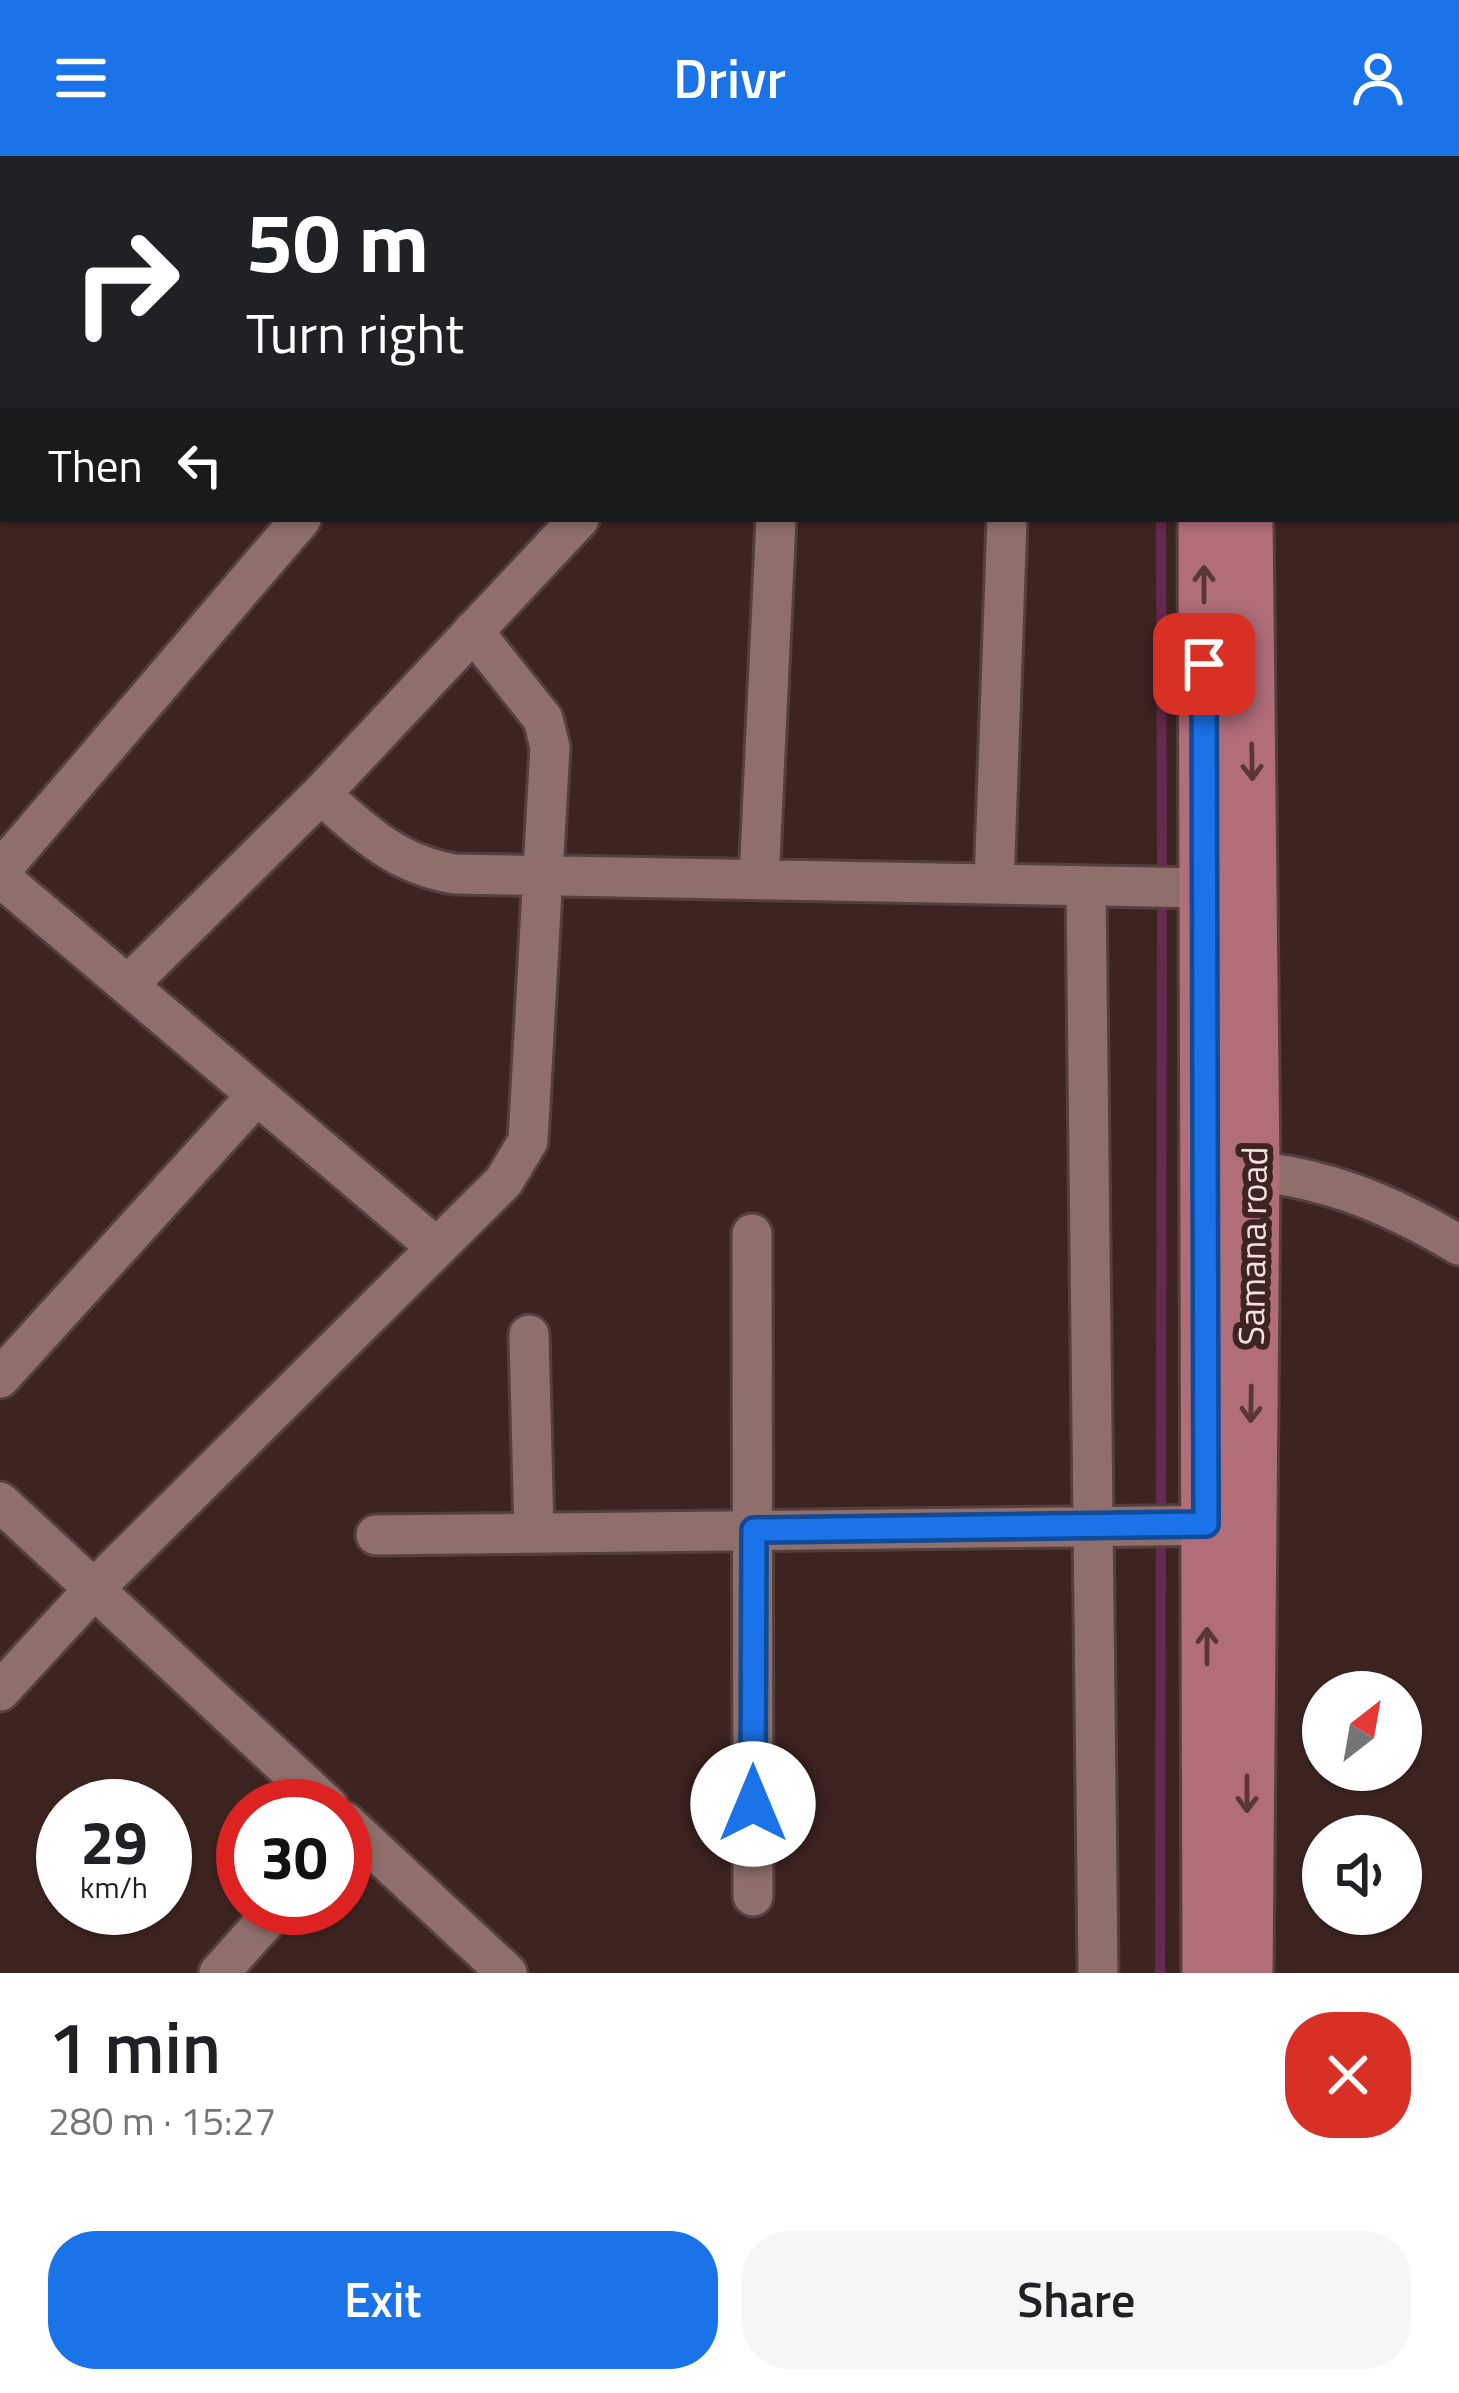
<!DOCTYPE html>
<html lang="en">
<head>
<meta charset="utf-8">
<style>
  :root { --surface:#fff; --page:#f6f6f6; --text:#202124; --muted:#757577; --accent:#1a73e8 }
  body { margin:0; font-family:"Titillium Web",sans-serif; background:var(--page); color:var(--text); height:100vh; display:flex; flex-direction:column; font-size:45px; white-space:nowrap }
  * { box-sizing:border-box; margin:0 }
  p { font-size:39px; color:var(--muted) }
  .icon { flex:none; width:66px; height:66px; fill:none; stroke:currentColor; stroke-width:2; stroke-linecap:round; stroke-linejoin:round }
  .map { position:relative; height:1817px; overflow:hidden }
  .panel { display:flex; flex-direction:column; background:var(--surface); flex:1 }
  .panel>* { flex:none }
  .top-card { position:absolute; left:0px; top:0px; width:1461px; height:366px; box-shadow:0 3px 9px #0004; background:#202124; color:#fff; overflow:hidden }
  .needle { width:78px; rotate:31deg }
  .buttons { position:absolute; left:1302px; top:1515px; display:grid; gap:24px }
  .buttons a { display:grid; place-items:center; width:120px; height:120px; border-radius:50%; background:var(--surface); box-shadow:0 3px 9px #0004; font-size:60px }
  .speed { position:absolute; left:36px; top:1623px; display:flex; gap:24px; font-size:60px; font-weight:700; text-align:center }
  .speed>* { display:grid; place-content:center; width:156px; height:156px; border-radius:50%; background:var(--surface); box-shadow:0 3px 9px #0004; line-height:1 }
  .speed small { font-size:30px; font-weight:400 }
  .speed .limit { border:18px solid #d22; background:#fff; color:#111 }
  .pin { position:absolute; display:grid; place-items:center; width:102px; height:102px; color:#fff; margin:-51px; border-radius:24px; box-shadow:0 6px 18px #0006 }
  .me { position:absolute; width:132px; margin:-66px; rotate:0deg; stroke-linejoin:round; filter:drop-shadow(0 0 9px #0008) }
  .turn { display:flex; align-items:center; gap:42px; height:252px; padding:0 48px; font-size:54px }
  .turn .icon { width:156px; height:156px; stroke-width:2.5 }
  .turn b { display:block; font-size:84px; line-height:102px }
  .then { display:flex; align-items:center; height:114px; padding:0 48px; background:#0003; gap:24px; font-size:45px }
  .round { display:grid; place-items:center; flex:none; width:126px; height:126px; border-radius:48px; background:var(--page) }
  .summary { display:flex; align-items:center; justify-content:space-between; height:204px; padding:0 48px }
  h1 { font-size:72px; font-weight:600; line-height:90px }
  .primary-button { display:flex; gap:24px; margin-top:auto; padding:24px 48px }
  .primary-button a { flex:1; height:138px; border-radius:48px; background:var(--accent); color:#fff; font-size:48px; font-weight:600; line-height:138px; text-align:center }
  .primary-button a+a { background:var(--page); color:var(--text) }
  header { display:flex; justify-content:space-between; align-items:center; height:156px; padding:0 48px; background:var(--accent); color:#fff; font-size:54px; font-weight:600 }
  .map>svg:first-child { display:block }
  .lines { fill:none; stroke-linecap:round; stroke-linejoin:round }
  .stream { stroke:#66294f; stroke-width:10 }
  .minor-casing { stroke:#553f3d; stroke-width:45 }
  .major-casing { stroke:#553f3d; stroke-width:57 }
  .minor { stroke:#8f6f6b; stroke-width:39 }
  .major { stroke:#b16e79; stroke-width:51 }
  .oneway { stroke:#5b3637 }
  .route-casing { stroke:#114b97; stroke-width:30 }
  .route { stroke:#1a73e8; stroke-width:21 }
  .labels { text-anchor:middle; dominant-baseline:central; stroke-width:12; stroke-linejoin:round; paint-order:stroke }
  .street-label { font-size:36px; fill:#f2e0de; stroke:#3e2421 }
</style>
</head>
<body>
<header><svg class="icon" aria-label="menu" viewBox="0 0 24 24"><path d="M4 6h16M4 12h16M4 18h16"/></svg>Drivr<svg class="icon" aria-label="person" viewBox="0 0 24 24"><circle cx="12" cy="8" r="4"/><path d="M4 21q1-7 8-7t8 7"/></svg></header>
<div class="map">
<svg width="1459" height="1817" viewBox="0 0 1459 1817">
  <rect width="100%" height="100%" fill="#3e2421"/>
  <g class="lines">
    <path class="stream" d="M 1160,3 L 1161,0
      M 1161,363 L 1162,722
      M 1160,1817 L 1162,740"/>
    <defs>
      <path id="minor" d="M 653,0 L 657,3
        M 902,0 L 910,3
        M 74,3 L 75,0
        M 298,3 L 300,0
        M 616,3 L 619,0
        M 1041,3 L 1042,0
        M 1458,200 L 1459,200
        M 1458,233 L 1459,232
        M 1458,302 L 1459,303
        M 321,638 C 363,676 397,709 455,718 L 1205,732
        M 0,715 L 301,363
        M 0,721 L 435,1090
        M 759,724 L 776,363
        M 994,728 L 1007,363
        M 1086,730 L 1098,1817
        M 128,829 L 321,638 L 579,363
        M 1229,1014 C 1314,1016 1387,1046 1459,1089
        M 752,1078 L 753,1740
        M 529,1179 L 534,1376
        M 0,1222 L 257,939
        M 0,1346 L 328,1650
        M 376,1379 L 1234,1369
        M 0,1535 L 95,1432 L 504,1025 L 528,985 L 550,591 L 543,563 L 473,475
        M 345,1666 L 507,1817
        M 219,1817 L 277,1752"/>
      <path id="major" d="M 1219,3 L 1219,0
        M 1267,3 L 1268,0
        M 1204,363 L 1208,1817
        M 1247,1817 L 1254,1014 L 1247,363"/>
    </defs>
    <use href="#minor" class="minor-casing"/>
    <use href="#major" class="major-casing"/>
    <use href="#minor" class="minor"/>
    <use href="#major" class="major"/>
  </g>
  <defs><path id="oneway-shaft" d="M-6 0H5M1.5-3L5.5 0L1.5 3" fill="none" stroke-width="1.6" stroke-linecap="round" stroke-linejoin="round" transform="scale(3)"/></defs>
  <g class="oneway">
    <use href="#oneway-shaft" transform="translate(1204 428) rotate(-90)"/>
    <use href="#oneway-shaft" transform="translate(1252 606) rotate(89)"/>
    <use href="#oneway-shaft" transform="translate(1251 1248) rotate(91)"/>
    <use href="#oneway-shaft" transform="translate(1207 1490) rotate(-90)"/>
    <use href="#oneway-shaft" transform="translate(1247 1638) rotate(90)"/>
  </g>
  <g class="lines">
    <defs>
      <path id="route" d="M 753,1648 L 754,1374 L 1206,1368 L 1204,508"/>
    </defs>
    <use href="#route" class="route-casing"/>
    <use href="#route" class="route"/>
  </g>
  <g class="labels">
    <g class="street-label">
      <text transform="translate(1252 1090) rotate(-89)">Samana road</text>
    </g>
  </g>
</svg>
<div class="buttons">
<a><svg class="needle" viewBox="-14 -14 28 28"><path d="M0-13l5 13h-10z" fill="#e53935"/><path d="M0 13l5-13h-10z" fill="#757577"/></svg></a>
<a><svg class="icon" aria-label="sound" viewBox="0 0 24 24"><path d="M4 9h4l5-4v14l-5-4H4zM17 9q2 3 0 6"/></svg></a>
</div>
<div class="speed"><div>29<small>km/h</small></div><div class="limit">30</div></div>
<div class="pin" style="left:1204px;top:508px;background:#d93025"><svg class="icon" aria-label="arrive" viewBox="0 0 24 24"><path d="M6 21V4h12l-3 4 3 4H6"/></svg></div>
<svg class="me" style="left:753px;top:1648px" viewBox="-20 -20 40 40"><circle r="19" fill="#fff"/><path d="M0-13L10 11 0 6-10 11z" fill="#1a73e8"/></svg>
<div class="top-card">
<div class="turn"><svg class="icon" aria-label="right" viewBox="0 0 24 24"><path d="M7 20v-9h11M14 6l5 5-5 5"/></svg><div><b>50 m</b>Turn right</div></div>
<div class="then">Then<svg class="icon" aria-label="left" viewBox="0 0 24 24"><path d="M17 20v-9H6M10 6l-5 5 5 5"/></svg></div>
</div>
</div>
<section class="panel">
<div class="summary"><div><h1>1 min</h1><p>280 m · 15:27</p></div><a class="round" style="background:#d93025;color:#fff"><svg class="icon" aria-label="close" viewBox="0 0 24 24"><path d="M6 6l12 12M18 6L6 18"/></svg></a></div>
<div class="primary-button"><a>Exit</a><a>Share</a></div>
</section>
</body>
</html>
